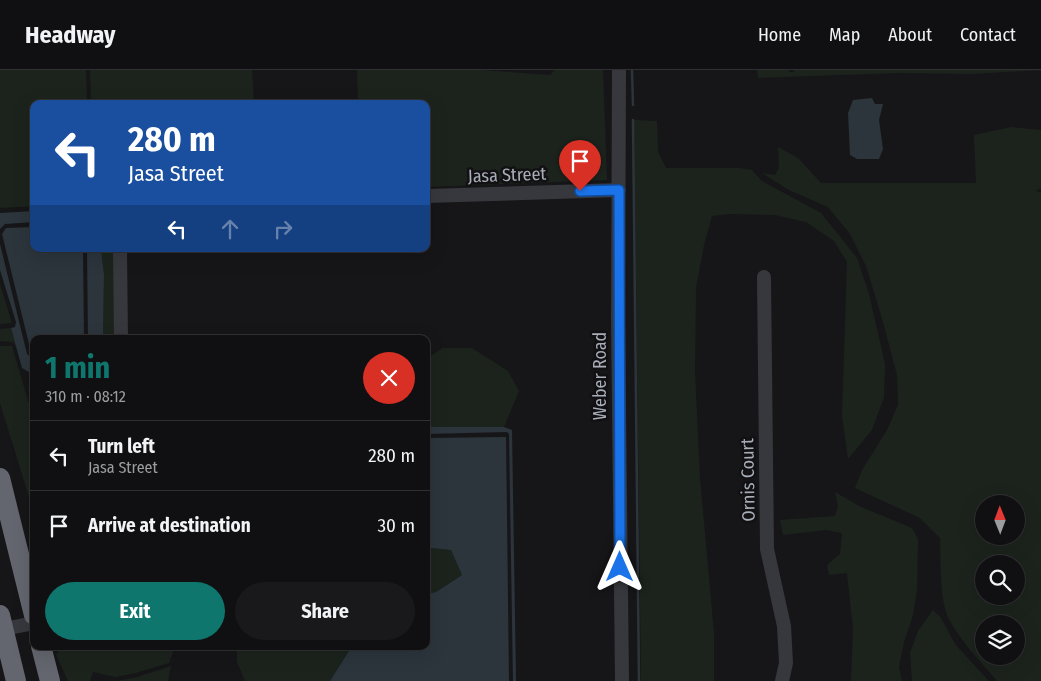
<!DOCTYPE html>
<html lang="en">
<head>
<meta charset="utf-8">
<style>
  :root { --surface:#101012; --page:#19191b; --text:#f1f3f6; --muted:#9c9d9f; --line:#303032; --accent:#0f766e }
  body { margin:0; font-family:"Fira Sans Condensed",sans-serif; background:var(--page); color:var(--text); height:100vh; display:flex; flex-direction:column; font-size:19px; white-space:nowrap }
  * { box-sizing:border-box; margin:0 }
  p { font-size:16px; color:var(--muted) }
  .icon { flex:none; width:28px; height:28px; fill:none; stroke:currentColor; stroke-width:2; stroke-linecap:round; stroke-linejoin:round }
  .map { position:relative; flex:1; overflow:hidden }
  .drawer { position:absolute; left:30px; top:265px; width:400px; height:315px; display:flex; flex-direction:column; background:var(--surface); border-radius:10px; box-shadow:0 5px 20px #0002,0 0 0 1px var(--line) }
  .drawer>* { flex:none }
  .banner { position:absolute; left:30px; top:30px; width:400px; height:152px; border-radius:10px; box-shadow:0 5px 20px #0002,0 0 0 1px var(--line); background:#1a4fa0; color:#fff; overflow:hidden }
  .needle { width:32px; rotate:359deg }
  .controls { position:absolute; left:975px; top:425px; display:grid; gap:10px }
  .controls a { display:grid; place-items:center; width:50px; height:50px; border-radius:50%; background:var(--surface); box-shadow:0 5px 20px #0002,0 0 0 1px var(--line); font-size:25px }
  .pin { position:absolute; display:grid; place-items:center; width:42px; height:42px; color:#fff; margin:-51px -21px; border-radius:50% 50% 50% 0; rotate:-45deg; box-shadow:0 0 5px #0007 }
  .pin .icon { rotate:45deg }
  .me { position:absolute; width:55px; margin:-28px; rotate:0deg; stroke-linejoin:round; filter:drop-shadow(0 0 4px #0008) }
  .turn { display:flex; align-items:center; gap:18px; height:105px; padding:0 15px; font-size:22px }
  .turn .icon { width:65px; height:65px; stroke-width:2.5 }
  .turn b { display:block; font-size:35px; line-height:42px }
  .lanes { display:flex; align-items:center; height:48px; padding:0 15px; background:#0003; justify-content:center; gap:25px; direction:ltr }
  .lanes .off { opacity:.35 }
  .round { display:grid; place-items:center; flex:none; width:52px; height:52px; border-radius:26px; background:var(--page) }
  .summary { display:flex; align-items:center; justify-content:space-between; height:85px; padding:0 15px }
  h1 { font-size:30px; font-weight:700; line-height:38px; color:var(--accent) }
  .action { display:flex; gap:10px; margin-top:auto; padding:10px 15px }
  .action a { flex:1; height:58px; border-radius:30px; background:var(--accent); color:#fff; font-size:20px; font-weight:700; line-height:58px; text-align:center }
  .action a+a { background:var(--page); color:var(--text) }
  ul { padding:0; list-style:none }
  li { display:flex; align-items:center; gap:15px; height:70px; padding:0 15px; border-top:1px solid var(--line) }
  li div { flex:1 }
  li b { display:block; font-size:19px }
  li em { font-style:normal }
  header { display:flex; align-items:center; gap:30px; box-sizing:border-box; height:70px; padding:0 25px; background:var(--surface); border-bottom:1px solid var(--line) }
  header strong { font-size:24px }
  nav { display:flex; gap:28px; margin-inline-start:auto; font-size:18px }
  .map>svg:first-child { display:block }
  .green { fill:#1c231d; fill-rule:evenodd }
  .water { fill:#2c353c }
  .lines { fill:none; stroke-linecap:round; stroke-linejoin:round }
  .stream { stroke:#2c353c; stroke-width:2.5 }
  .minor { stroke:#37383d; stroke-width:14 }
  .highway { stroke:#63666e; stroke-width:20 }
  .route-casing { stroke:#114b97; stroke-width:12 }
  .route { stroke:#1a73e8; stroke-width:9 }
  .labels { text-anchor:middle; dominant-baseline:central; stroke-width:5; stroke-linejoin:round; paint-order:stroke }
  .street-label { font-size:18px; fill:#a8adb8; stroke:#111113 }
</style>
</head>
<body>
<header>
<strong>Headway</strong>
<nav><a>Home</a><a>Map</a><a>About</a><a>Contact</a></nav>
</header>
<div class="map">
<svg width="1041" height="611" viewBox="0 0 1041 611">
  <rect width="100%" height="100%" fill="#161618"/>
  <path class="green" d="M 0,0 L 86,0 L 87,34 L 34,34 L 34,136 L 0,138 Z
    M 90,0 L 252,0 L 254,34 L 91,34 Z
    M 357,0 L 481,0 L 550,5 L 555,0 L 603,0 L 607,110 L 426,117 L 426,34 L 358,34 Z
    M 757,0 L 788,0 L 790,2 L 794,2 L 794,0 L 1041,0 L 972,4 L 899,3 L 758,8 Z
    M 634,50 L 657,51 L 658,82 L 666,98 L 740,98 L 752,100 L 762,111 L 821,143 L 857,188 L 869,224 L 885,294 L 884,327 L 872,360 L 848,389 L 842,346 L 847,192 L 834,171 L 806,152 L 775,145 L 730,144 L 712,146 L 704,175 L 696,218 L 695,302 L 700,409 L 714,563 L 714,611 L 641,611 Z
    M 1011,57 L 1041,60 L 1041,119 L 1036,120 L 1038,122 L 1041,122 L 1041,611 L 997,611 C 981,592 960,571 949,549 C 939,530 941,489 940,468 L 920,448 L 855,418 L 862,400 L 887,360 L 898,335 L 897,305 L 883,252 L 866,196 L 850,164 L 828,137 L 789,120 L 762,103 L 775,105 L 779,98 L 778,77 L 798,88 L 821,113 L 976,113 L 974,65 ZM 984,434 L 1016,434 L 1016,466 L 984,466 ZM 984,494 L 1016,494 L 1016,526 L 984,526 ZM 984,554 L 1016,554 L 1016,586 L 984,586 Z
    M 101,179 L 125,179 L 123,269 L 103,269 L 104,204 Z
    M 0,214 L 12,253 L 0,254 Z
    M 11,258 L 16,278 L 13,272 L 0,271 L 0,259 Z
    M 0,276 L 12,276 L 34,351 L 34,477 L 33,440 L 0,333 Z
    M 443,278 L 472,278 L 508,301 L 519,321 L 504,357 L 426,357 L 426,289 Z
    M 835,422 L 861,437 L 912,458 L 918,469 L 917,520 L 913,545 L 904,572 L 899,597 L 902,611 L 851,611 L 853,559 L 847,503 L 829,505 L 827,495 L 840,484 L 842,463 L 826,460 L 783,465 L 780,450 L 835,446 L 838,437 Z
    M 430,478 L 451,480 L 462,505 L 436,522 L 426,524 L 426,480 Z
    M 933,540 L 941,548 L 955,574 L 989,611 L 912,611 L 910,583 L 918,561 Z
    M 61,576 L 175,576 L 169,593 L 136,603 L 115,607 L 93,602 L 90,611 L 68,611 L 56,585 Z
    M 237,576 L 352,576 L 330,611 L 245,611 L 237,592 Z
    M 171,596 L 168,611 L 117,611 L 137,607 Z"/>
  <path class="water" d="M 872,28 L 875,34 L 883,34 L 879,50 L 883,79 L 879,89 L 857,89 L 850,85 L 848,43 L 853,30 Z
    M 34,141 L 34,152 L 5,154 L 0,159 L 0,143 Z
    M 34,157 L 34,179 L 83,179 L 84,269 L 34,269 L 34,285 L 31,282 L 2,164 L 6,158 Z
    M 0,174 L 27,284 L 34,290 L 34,302 L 29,302 L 22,298 L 11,258 L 15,257 L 16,252 L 0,200 Z
    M 87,179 L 101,179 L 104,204 L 103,269 L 88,269 Z
    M 426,357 L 504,357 L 512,360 L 516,611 L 513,611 L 509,364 L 507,362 L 426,364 Z
    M 506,367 L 509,611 L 330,611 L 352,576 L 426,576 L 426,524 L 436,522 L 462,505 L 451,480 L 431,478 L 426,480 L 426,368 Z"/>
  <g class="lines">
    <path class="stream" d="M 632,0 L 633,35
      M 633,50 L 639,611"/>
    <path class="minor" d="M 619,0 L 618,249 L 622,611
      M 426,126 L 619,120
      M 120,179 L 121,269
      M 764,207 L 767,479 L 784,556 L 786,593 L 782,611
      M 4,559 L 34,553"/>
    <path class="highway" d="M 0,408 L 34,545
      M 0,545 L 16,611
      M 41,576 L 50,611"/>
  </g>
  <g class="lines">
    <defs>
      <path id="route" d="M 580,121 L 619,120 L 620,497"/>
    </defs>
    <use href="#route" class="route-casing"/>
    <use href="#route" class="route"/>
  </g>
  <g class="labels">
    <g class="street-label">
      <text transform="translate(507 105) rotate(-2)">Jasa Street</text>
      <text transform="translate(600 306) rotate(-90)">Weber Road</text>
      <text transform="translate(748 410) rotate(-91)">Ornis Court</text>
    </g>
  </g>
</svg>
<div class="controls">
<a><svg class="needle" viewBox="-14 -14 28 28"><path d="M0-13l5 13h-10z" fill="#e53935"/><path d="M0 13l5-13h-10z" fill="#9c9d9f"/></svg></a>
<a><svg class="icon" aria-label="search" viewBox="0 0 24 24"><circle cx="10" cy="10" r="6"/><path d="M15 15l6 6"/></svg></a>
<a><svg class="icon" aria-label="layers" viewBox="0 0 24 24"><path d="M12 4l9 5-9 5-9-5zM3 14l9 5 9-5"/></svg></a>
</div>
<div class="pin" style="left:580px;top:121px;background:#d93025"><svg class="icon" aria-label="arrive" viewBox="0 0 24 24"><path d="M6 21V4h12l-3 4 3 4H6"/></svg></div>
<svg class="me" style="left:620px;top:497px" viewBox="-20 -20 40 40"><path d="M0-17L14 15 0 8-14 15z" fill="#1a73e8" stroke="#fff" stroke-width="4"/></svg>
<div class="banner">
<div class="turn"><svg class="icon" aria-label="left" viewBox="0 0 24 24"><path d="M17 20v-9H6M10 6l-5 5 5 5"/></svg><div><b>280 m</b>Jasa Street</div></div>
<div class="lanes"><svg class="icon" aria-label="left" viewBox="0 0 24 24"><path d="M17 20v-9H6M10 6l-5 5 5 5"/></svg><svg class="icon off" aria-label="ahead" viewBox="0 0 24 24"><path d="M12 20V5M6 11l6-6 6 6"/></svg><svg class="icon off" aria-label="right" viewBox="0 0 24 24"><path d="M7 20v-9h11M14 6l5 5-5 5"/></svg></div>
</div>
<section class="drawer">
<div class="summary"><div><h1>1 min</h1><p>310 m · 08:12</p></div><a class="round" style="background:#d93025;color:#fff"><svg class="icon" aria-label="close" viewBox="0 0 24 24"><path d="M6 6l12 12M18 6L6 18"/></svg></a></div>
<ul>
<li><svg class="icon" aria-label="left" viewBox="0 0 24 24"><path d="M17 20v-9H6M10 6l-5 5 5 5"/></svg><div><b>Turn left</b><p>Jasa Street</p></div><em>280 m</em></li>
<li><svg class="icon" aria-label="arrive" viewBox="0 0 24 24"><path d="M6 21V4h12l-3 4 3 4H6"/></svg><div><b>Arrive at destination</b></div><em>30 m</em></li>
</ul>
<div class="action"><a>Exit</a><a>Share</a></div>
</section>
</div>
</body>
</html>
